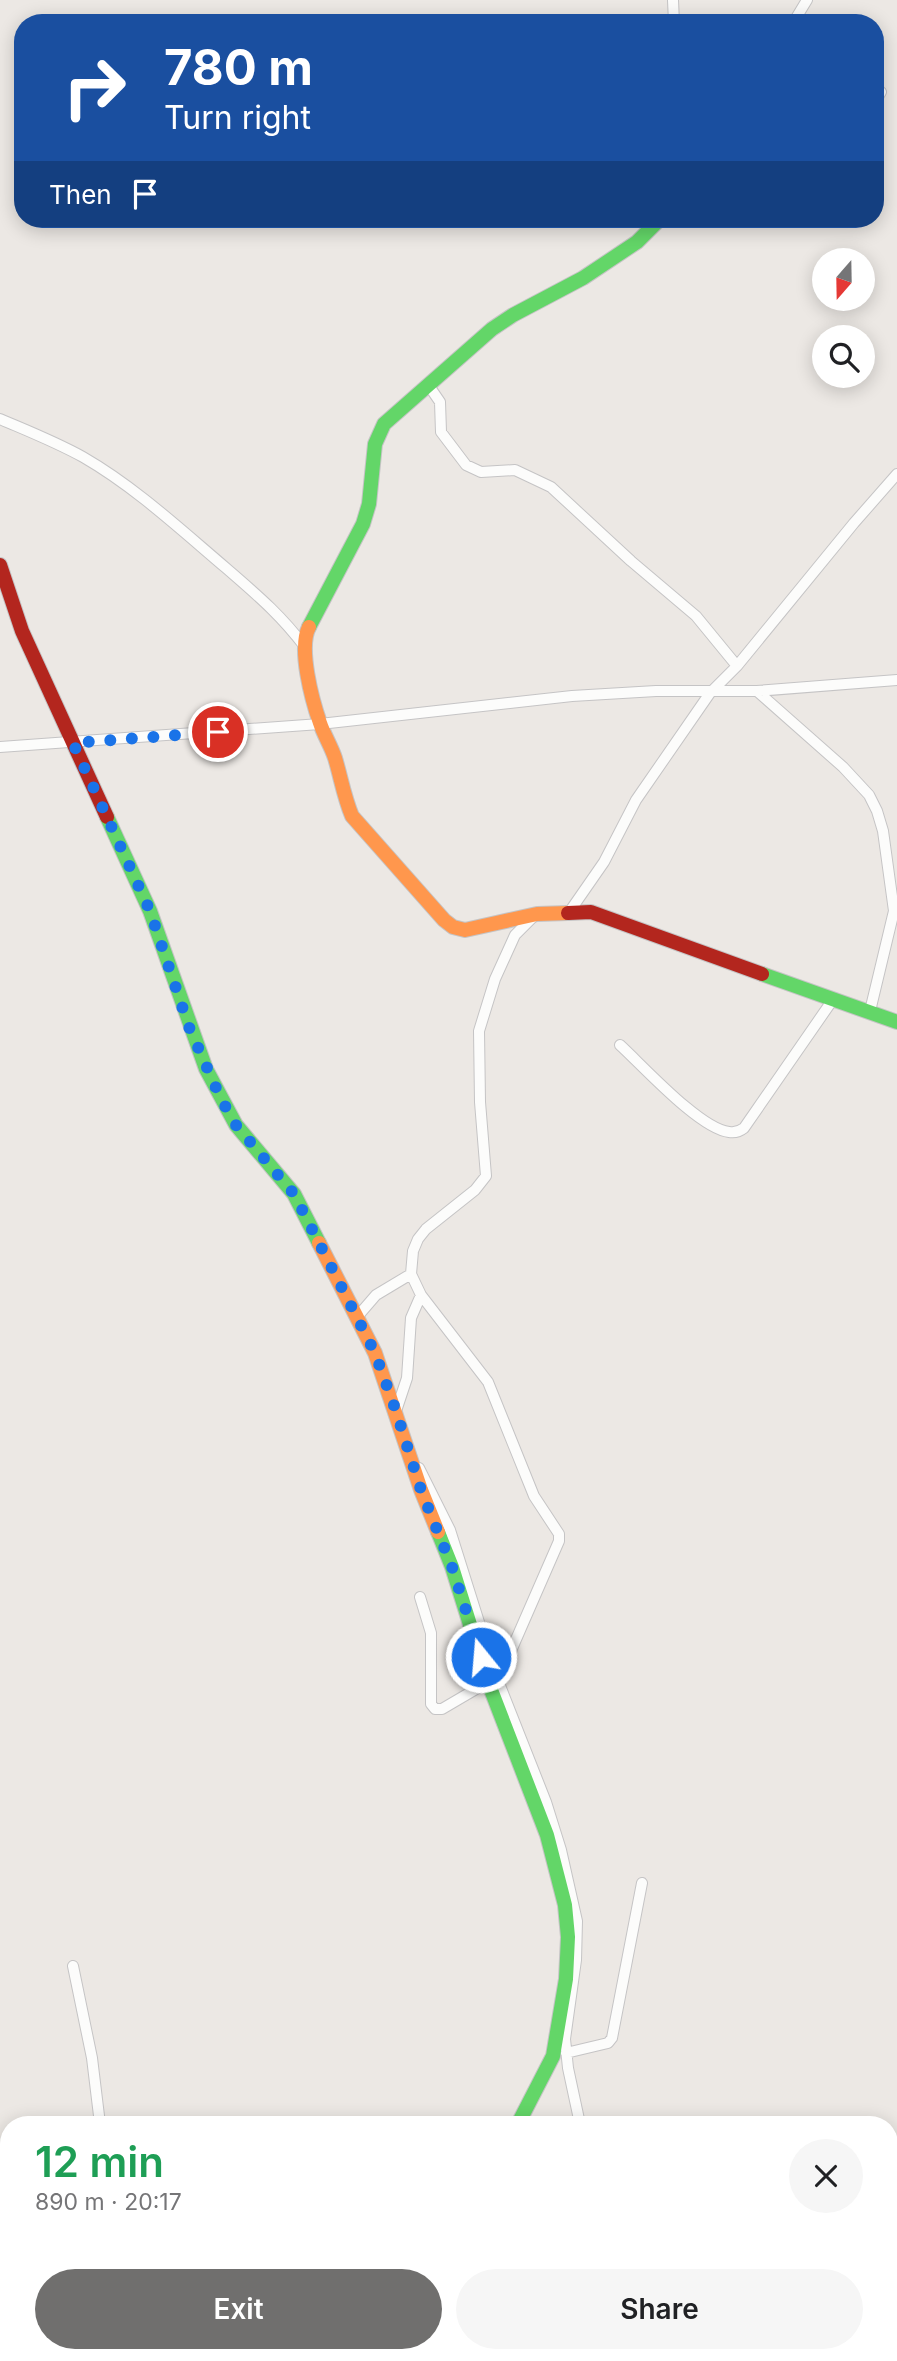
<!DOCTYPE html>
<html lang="en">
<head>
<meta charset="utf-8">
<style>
  :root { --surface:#fff; --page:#f6f6f6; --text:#202124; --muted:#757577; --accent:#706f6e }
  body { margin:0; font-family:Inter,sans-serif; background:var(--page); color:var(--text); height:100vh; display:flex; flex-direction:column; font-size:26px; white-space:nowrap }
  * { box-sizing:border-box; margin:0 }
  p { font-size:23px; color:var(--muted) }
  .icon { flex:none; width:38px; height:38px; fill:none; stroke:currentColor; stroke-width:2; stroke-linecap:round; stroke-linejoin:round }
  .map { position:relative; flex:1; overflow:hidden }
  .side { position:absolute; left:0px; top:2116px; width:898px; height:247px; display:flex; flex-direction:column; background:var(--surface); border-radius:28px 28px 0 0; box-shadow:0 4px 18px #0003 }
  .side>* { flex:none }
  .top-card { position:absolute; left:14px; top:14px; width:870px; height:214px; border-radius:28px; box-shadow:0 4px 18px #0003; background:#1a4fa0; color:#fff; overflow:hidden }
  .needle { width:46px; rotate:200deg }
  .fabs { position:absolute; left:812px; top:248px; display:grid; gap:14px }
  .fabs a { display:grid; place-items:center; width:63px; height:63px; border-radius:50%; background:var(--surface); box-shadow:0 4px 18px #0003; font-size:35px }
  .pin { position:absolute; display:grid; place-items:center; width:60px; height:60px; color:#fff; margin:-30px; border:4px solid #fff; border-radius:50%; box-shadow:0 2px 7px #0007 }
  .me { position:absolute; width:77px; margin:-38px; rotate:343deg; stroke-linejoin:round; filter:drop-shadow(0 0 5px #0008) }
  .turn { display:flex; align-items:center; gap:24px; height:147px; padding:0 35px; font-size:32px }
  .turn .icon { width:91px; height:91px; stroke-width:2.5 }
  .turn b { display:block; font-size:49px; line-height:60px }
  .then { display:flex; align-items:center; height:66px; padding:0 35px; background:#0003; gap:14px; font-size:26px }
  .round { display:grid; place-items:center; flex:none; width:74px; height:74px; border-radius:37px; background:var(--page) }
  .overview { display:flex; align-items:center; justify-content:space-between; height:119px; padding:0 35px }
  h1 { font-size:42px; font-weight:600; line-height:52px; color:#1e9e55 }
  .button { display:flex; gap:14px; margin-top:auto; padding:14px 35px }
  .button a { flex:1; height:80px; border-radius:42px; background:var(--accent); color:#fff; font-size:28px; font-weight:600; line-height:80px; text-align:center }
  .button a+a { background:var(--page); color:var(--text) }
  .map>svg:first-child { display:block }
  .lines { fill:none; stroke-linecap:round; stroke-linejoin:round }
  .street-casing { stroke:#c5c4c5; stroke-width:12 }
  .fast-casing { stroke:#c5c4c5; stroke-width:16 }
  .slow-casing { stroke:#c5c4c5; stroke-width:16 }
  .jam-casing { stroke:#c5c4c5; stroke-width:16 }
  .street { stroke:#fcfcfb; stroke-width:10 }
  .fast { stroke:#63d668; stroke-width:14 }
  .slow { stroke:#ff974d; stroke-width:14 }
  .jam { stroke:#b3261e; stroke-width:14 }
  .route { stroke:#1a73e8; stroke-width:12; stroke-dasharray:0 21.6 }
</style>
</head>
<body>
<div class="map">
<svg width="897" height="2361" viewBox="0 0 897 2361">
  <rect width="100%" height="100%" fill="#ece8e4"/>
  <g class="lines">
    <defs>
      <path id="street" d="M 673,0 L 674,23
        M 793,23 L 807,0
        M 875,102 L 881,92
        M 429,386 L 440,402 L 441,432 L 466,465 L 481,472 L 515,470 L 551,487 L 631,561 L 696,616 L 737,666
        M 0,419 C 28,431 56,442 83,457 C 135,487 180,529 226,568 C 257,595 280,614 305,647
        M 757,691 L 843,767 L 869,795 L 877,811 L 883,831 L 894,911 L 870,1011
        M 0,747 L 320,724 L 572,696 L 656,691 L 757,691 L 897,680
        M 570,911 L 604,862 L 636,800 L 710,693 L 737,666 L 854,523 L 897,474
        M 620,1045 C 643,1066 700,1129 729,1132 C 735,1133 739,1132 744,1128 L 834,998
        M 357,1317 L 376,1295 L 411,1274
        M 396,1411 L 407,1378 L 411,1318 L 421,1295
        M 419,1468 L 450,1530 L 495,1673 L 546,1802 L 561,1850 L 577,1921 L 576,1960 L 565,2039 L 568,2068 L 580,2124
        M 420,1597 L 431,1633 L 431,1704 L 435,1709 L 442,1709 L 488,1682
        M 495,1673 L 507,1660 L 559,1541 L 559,1534 L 534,1496 L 488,1382 L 421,1295 L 411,1274 L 413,1251 L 418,1239 L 426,1229 L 475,1190 L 486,1176 L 480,1102 L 479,1031 L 495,979 L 515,935 L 534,916
        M 73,1966 L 92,2058 L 100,2124
        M 566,2053 L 608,2043 L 612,2038 L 642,1883
        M 0,2184 L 9,2182
        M 0,2308 L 9,2304
        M 660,2354 L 676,2361
        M 99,2361 L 100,2354
        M 470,2361 L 472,2354"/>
      <path id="fast" d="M 309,627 L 363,524 L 369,504 L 375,444 L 384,424 L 492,329 L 513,315 L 583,278 L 637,242 L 660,219
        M 107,817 L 150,911 L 206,1069 L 236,1125 L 294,1194 L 319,1243
        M 762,974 L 897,1022
        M 438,1532 L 452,1567 L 488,1682 L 547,1835 L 565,1905 L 568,1937 L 566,1979 L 553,2056 L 518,2124"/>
      <path id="slow" d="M 309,627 C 298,648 312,700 320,723 C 324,735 331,746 335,758 C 341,778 344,797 352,816 L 444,920 L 453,927 L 465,930 L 537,914 L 568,913
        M 319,1243 L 375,1353 L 421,1490 L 438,1532"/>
      <path id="jam" d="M 0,565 L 22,631 L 107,817
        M 568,913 L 591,912 L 762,974"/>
    </defs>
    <use href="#street" class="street-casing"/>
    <use href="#fast" class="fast-casing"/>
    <use href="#slow" class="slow-casing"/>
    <use href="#jam" class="jam-casing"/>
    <use href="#street" class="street"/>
    <use href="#fast" class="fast"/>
    <use href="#slow" class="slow"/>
    <use href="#jam" class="jam"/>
  </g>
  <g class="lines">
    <path class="route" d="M 218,732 L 73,743 L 150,911 L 189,1027 L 221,1099 L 236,1125 L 294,1194 L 375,1353 L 396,1411 L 421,1490 L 452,1567 L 481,1657"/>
  </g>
</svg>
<div class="fabs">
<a><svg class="needle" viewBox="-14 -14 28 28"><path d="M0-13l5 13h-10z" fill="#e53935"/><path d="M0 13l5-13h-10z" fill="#757577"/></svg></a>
<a><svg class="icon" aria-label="search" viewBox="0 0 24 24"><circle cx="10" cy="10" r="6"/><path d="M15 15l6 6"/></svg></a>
</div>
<div class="pin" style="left:218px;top:732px;background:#d93025"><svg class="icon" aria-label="arrive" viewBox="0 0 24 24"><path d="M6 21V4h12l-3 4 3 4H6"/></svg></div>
<svg class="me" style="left:481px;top:1657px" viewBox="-20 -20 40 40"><circle r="17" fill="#1a73e8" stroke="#fff" stroke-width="3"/><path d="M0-11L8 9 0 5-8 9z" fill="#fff"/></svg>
<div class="top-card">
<div class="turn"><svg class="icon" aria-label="right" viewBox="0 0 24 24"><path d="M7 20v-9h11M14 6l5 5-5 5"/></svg><div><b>780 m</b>Turn right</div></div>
<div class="then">Then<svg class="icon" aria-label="arrive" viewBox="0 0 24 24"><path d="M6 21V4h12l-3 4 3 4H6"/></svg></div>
</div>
<section class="side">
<div class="overview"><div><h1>12 min</h1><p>890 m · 20:17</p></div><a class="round"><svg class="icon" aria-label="close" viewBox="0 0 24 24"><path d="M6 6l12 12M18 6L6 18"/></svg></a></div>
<div class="button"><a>Exit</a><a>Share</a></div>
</section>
</div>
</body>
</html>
